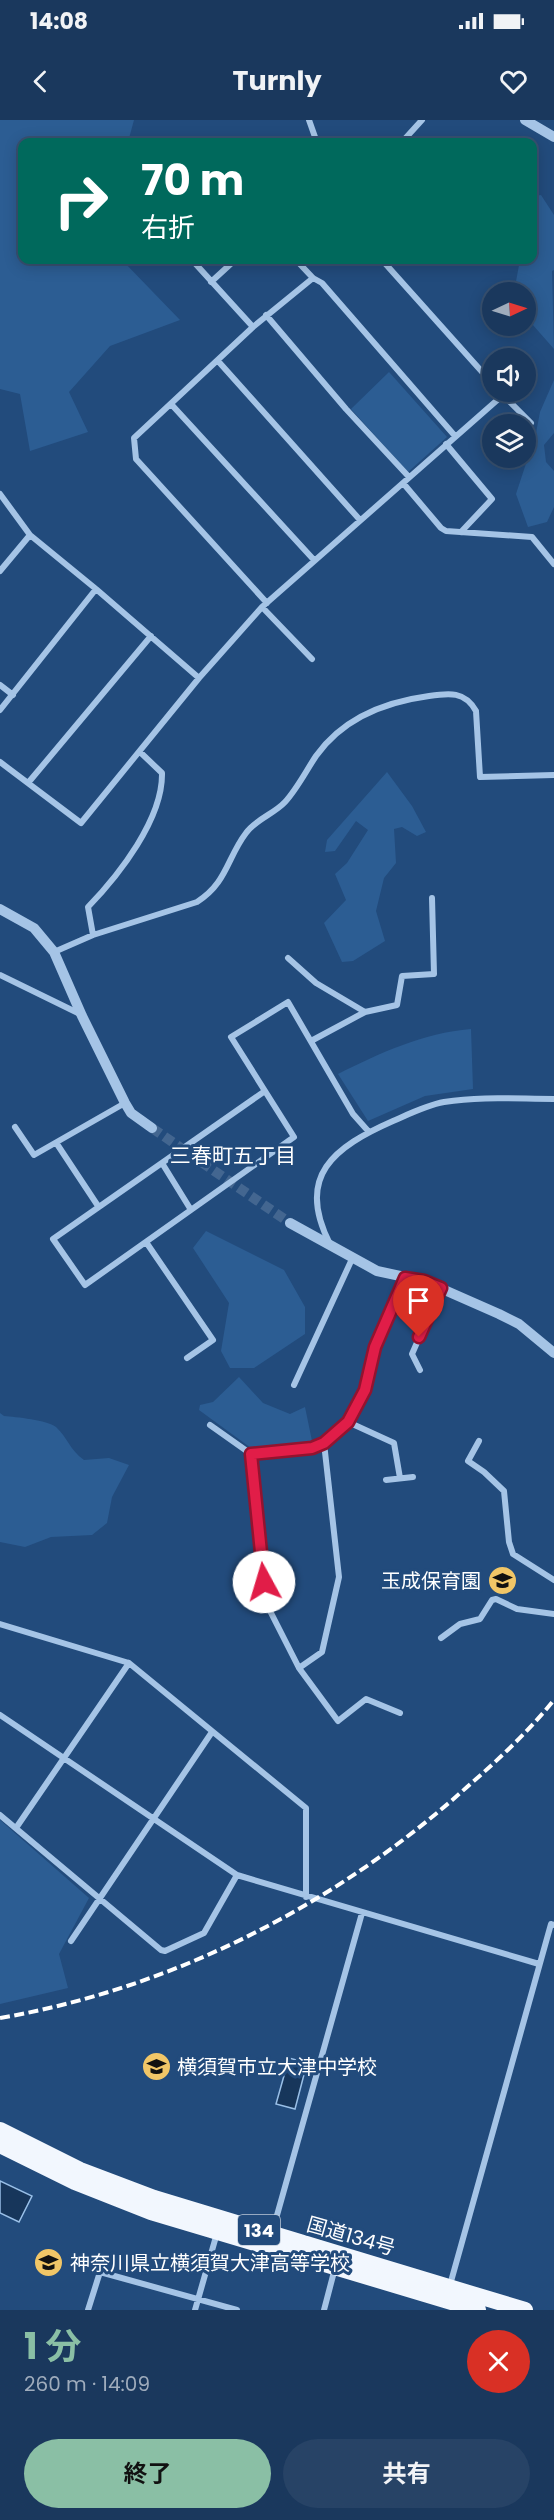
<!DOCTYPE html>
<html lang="ja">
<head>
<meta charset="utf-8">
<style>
  :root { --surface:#1a385d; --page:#274366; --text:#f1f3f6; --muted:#9facbc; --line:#385272; --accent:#8abfa5 }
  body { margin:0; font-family:Poppins,"Noto Sans JP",sans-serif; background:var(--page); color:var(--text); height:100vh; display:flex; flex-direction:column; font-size:22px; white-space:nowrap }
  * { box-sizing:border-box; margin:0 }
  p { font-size:20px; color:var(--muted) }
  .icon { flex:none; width:33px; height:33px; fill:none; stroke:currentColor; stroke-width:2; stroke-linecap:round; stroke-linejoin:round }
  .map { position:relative; height:2190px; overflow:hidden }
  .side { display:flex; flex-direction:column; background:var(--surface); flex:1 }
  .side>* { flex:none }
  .top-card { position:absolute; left:18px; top:18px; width:519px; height:126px; border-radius:12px; box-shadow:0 3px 15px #0003,0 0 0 2px var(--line); background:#00695c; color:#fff; overflow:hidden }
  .needle { width:39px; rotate:86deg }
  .buttons { position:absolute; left:482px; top:162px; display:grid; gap:12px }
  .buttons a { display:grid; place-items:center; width:54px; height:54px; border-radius:50%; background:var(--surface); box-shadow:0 3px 15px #0003,0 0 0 2px var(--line); font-size:30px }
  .pin { position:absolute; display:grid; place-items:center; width:51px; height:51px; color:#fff; margin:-62px -26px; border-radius:50% 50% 50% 0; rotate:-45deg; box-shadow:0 0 6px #0007 }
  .pin .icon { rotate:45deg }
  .me { position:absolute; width:66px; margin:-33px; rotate:354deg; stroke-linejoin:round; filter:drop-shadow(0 0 4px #0008) }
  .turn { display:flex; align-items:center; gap:21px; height:126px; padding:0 24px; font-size:27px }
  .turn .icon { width:78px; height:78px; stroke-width:2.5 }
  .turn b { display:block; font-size:42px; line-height:51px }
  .round { display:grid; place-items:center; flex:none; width:63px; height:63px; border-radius:32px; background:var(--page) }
  .headline { display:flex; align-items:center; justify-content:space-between; height:102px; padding:0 24px }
  h1 { font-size:36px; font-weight:700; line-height:45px; color:var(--accent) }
  .button { display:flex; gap:12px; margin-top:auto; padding:12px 24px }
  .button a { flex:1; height:69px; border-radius:36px; background:var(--accent); color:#111; font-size:24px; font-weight:700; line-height:69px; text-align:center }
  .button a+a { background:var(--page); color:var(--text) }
  .status { display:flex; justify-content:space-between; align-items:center; height:42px; padding:0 30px; background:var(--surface); direction:ltr }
  .status svg { height:16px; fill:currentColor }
  header { display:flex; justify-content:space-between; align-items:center; height:78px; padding:0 24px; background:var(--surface); font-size:27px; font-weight:700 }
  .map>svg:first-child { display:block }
  .green { fill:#2c5d93 }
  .water { fill:#17365b; stroke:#99bfe7; stroke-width:1.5 }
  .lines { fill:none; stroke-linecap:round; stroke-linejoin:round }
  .tertiary-tunnel { stroke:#436690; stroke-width:10; stroke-dasharray:10 5; stroke-linecap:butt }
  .minor { stroke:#a5c4e6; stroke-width:6 }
  .tertiary { stroke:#a5c4e6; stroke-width:10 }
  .trunk { stroke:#f2f7fe; stroke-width:16 }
  .rail { stroke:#fff; stroke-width:4; stroke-dasharray:10 4.5; stroke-linecap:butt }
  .route-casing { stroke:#92132f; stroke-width:15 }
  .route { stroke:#e11d48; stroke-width:10 }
  .labels { text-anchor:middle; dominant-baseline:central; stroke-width:6; stroke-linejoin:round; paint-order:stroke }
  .shield { fill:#224b7c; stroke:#bdc9d8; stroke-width:1.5 }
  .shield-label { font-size:18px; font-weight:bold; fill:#fff }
  .poi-label { font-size:20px; fill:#fff; stroke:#224b7c; text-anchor:start }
  .street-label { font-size:20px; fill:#fff; stroke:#224b7c }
  .neighbourhood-label { font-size:21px; fill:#fff; stroke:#224b7c }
</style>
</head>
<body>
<div class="status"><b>14:08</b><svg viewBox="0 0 49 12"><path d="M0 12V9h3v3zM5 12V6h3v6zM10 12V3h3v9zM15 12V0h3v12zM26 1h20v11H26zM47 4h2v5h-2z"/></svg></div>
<header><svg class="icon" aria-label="back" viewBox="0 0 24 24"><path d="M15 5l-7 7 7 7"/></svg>Turnly<svg class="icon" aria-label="heart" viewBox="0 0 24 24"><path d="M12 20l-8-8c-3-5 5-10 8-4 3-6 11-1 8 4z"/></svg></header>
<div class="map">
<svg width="554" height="2190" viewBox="0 0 554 2190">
  <rect width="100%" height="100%" fill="#224b7c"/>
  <path class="green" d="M 0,0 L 134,0 L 128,22 L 22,22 L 22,140 L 122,140 L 180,200 L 110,226 L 69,272 L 88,312 L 30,331 L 20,274 L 0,269 Z
    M 541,75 L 554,95 L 554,150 L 552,151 L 554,229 L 525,196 L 525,172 L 514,172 L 520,140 L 532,140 L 533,132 L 535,131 L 538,110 L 534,76 Z
    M 389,252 L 447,317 L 408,352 L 351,289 Z
    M 554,260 L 554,313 L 544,325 L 546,342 L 554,351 L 554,387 L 547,402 L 528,407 L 516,374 L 536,313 L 540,292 Z
    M 387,652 L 412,686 L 426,712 L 417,716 L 402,707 L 394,709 L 396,743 L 384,758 L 376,791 L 385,821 L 353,841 L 342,842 L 324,803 L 346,780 L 335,754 L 347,743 L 368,710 L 356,701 L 335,731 L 325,732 L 327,720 Z
    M 471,909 L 473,969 L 425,976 L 368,1001 L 338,954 C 380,933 423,913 471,909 Z
    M 206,1111 L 284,1150 L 305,1187 L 305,1214 L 254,1248 L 230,1248 L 221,1231 L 229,1183 L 193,1128 Z
    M 239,1257 L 263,1283 L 290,1294 L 305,1287 L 312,1321 L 251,1328 L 199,1290 L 200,1285 L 213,1282 Z
    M 0,1293 L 4,1296 C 16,1297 47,1300 56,1307 C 68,1318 69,1329 84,1340 L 109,1338 L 129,1345 L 112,1377 L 107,1403 L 92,1415 L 51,1417 L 25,1427 L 0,1422 Z
    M 0,1700 L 89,1778 L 59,1834 L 68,1868 L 0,1884 Z"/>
  <path class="water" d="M 289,1938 L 307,1943 L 295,1989 L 276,1984 Z
    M 0,2061 L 32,2076 L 19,2102 L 0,2093 Z"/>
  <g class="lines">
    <path class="tertiary-tunnel" d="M 152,1008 L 290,1103"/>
    <path class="minor" d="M 309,0 L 315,17 L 314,22
      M 402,22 L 422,0
      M 192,140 L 253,207
      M 296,140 L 313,158 L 322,163 L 455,316
      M 382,140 L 492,263
      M 211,162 L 235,140
      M 266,195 L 346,289 L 409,357
      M 218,241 L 360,400
      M 503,275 L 531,303
      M 171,284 L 314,440
      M 446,324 L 492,379 L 461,412
      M 403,363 L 441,408 L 446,411 L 532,417 L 554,444
      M 0,374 L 30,415 L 96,469 L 199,558
      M 0,451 L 30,415
      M 267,483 L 136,339 L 134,318 L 253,207 L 313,158
      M 262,487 L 312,539
      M 0,565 L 13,575
      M 0,590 L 96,469
      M 0,642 L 81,703 L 199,558 L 262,487 L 503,275 L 500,272
      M 28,663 L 151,516
      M 93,815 L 88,787 C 119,755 163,699 162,653 L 140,632
      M 54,832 L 93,815 L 197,782 C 227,763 227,738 246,713 C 256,699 274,694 285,682 C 297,669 306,651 316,636 C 343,598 384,582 429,576 C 449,573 465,571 476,591 L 480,657 L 554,655
      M 288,838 L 316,863 L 365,892
      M 0,855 L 80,894
      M 311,921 L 365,892 L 397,885 L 402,856 L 434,854 L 432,778
      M 265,971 L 53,1119 L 85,1165 L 294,1017 L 231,917 L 288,882 L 353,994 L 369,1012
      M 15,1007 L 34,1035 L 125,983
      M 57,1024 L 98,1086
      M 162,1043 L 191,1090
      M 146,1122 L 213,1220 L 187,1238
      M 330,1124 C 295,1056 334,1027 393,1001 C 409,994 427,985 444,982 C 481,976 517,979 554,979
      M 420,1250 L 412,1234 L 441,1168
      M 294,1265 L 352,1139
      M 348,1302 L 394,1323 L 400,1358
      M 210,1305 L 251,1334 L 312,1328 L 324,1323 L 348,1302 L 365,1270 L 375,1227 L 405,1158
      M 479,1321 L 468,1341 L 484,1352 L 504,1371 L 509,1422 L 513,1434 L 554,1460
      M 251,1334 L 266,1483 L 299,1548 L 338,1601 L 366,1579 L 400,1593
      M 386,1360 L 413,1357
      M 0,1504 L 129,1543 L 306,1688 L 306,1777
      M 441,1518 L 460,1504 L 480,1499 L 492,1480 L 496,1479 L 517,1489 L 554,1494
      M 299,1548 L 322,1532 L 339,1457 L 324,1323
      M 0,1595 L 237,1755 L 539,1844
      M 0,1695 L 161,1830 L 165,1831 L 204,1813 L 237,1755
      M 16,1708 L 129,1543
      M 71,1821 L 212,1612
      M 272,2113 L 362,1793
      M 450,2165 L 551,1804 L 554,1805
      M 88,2190 L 100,2152 L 237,2190
      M 195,2190 L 217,2113
      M 324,2190 L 335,2148"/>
    <path class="tertiary" d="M 525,0 L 554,17
      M 0,789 L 34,808 L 54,832 L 82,896 L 125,983 L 131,993 L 152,1008
      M 290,1103 L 377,1151 L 424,1161 L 499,1194 L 519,1204 L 554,1233"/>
    <path class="trunk" d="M 0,2010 L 80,2050 L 154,2078 L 525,2190
      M 0,2025 L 75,2062 L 151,2092 L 478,2190"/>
    <path class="rail" d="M 0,1898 C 174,1868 337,1784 467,1667 C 498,1640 528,1612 554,1580"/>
  </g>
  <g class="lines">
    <defs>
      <path id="route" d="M 264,1462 L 251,1334 L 312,1328 L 324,1323 L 348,1302 L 365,1270 L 375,1227 L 405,1158 L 424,1161 L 441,1168 L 419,1217"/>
    </defs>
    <use href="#route" class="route-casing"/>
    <use href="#route" class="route"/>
  </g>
  <defs>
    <symbol id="school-disc" viewBox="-11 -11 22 22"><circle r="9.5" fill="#f1c667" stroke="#224b7c"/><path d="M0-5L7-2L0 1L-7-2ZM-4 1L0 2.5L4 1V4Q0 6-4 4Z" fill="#111"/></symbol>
  </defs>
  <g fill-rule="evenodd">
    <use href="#school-disc" x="486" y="1444" width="33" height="33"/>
    <use href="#school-disc" x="140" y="1930" width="33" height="33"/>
    <use href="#school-disc" x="32" y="2126" width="33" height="33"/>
  </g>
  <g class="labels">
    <rect class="shield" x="238" y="2095" width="42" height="30" rx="4.5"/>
    <g class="shield-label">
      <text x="259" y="2110">134</text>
    </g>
    <g class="poi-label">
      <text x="481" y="1461" text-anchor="end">玉成保育園</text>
      <text x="177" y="1947">横須賀市立大津中学校</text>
      <text x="70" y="2143">神奈川県立横須賀大津高等学校</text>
    </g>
    <g class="street-label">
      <text transform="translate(351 2116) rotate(16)">国道134号</text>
    </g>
    <g class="neighbourhood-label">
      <text x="233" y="1035">三春町五丁目</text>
    </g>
  </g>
</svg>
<div class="buttons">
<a><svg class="needle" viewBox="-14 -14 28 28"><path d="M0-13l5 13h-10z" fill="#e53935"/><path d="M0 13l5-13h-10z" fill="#9facbc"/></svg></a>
<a><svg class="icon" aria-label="sound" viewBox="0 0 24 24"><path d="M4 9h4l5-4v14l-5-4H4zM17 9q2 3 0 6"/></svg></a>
<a><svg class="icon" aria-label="layers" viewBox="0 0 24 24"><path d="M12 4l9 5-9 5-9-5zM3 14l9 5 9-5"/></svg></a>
</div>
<div class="pin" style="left:419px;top:1217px;background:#d93025"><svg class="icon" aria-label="arrive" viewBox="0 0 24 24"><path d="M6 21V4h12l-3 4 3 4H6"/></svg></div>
<svg class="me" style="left:264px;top:1462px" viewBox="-20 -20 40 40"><circle r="19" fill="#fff"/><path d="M0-13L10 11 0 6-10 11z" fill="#e11d48"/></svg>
<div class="top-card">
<div class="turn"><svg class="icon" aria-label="right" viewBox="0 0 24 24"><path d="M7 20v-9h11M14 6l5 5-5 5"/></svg><div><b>70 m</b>右折</div></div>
</div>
</div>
<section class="side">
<div class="headline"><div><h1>1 分</h1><p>260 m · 14:09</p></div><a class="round" style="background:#d93025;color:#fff"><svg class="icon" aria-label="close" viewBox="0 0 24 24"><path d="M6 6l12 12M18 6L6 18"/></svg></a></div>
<div class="button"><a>終了</a><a>共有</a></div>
</section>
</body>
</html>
